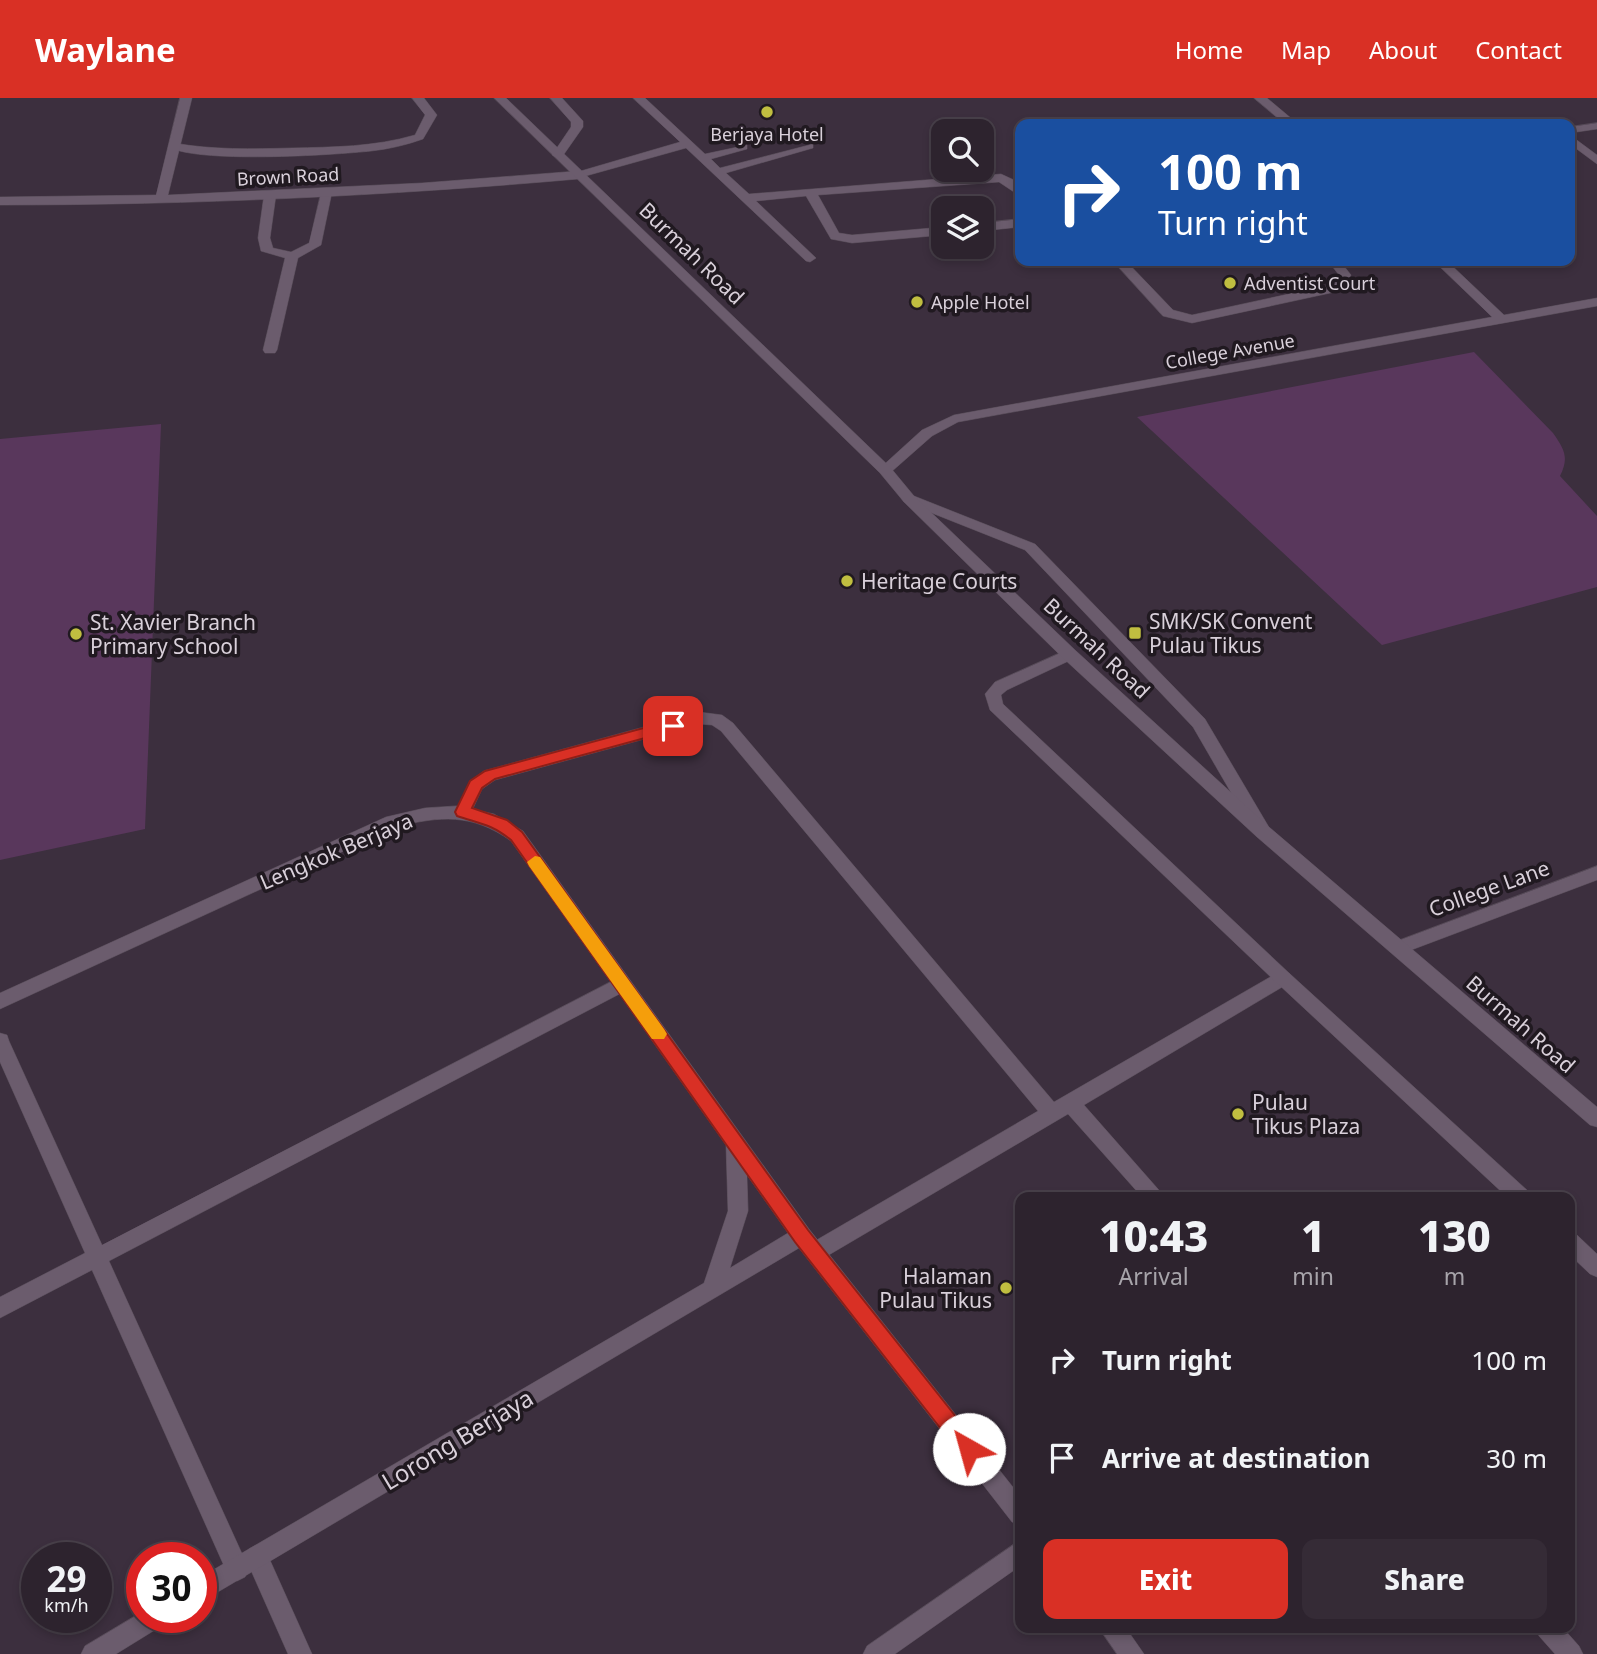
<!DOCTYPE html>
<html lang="en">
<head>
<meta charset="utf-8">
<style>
  :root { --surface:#2d232e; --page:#352b36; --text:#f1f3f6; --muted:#a7a4aa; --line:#48404a; --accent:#d93025 }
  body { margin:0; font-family:"Noto Sans",sans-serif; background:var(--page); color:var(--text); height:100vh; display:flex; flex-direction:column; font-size:26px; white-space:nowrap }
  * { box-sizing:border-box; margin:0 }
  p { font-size:23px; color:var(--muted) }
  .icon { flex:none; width:38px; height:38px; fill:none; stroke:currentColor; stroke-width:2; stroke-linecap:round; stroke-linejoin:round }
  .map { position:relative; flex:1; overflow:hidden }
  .panel { position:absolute; left:1015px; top:1094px; width:560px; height:441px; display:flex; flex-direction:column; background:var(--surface); border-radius:14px; box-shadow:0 4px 10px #0003,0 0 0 2px var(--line) }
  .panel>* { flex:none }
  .hud { position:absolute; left:1015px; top:21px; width:560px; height:147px; border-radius:14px; box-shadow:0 4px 10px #0003,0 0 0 2px var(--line); background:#1a4fa0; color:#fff; overflow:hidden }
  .buttons { position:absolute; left:931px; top:21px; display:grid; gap:14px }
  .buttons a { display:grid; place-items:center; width:63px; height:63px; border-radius:14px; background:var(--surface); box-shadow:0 4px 10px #0003,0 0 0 2px var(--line); font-size:35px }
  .speed { position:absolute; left:21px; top:1444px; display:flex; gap:14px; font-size:35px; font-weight:700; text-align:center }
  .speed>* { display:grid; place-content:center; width:91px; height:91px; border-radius:50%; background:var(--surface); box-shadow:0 4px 10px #0003,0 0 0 2px var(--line); line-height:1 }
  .speed small { font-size:18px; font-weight:400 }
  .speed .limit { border:10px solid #d22; background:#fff; color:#111 }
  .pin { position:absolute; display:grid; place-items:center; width:60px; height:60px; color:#fff; margin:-30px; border-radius:14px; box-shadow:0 4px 10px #0006 }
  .me { position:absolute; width:77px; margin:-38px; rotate:322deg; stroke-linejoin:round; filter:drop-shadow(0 0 5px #0008) }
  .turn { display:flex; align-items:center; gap:24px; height:147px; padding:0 28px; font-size:32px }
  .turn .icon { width:91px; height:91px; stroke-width:2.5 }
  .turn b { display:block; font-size:49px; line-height:60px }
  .eta { display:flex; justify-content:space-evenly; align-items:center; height:119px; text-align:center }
  .eta b { font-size:42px; font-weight:800; line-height:49px }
  .cta { display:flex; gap:14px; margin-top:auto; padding:14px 28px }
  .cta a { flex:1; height:80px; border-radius:14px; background:var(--accent); color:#fff; font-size:28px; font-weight:800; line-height:80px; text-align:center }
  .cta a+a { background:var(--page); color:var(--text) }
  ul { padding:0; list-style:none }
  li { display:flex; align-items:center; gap:21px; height:98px; padding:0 28px }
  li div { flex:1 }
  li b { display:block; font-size:26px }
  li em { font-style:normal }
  header { display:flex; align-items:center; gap:42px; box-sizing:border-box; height:98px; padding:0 35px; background:var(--accent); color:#fff }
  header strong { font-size:33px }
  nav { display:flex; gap:38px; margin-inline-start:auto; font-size:24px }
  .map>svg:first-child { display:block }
  .green { fill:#59375c }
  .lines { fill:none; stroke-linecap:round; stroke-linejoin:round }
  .lane-casing { stroke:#564b57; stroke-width:1 }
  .street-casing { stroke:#564b57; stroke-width:1 }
  .secondary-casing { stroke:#564b57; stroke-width:1 }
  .lane { fill:#6b5c6d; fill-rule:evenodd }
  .street { fill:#6b5c6d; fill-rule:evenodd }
  .secondary { fill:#6b5c6d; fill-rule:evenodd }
  .route { fill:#d93025; stroke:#8d1f18; stroke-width:2 }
  .slow { fill:#f59e0b }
  .poi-dot { fill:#c0be40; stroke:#201920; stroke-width:2.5 }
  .labels { text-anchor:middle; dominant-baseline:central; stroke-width:7; stroke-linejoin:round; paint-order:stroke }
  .far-poi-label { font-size:18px; fill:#d9d0da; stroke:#201920; text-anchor:start }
  .far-street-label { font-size:18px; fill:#d9d0da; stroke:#201920 }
  .street-label { font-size:21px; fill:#d9d0da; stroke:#201920 }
  .poi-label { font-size:21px; fill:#d9d0da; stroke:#201920; text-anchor:start }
  .near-street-label { font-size:24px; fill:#d9d0da; stroke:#201920 }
</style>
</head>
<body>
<header>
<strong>Waylane</strong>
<nav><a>Home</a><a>Map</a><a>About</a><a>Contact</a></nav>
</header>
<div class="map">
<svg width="1597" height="1556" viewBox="0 0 1597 1556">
  <rect width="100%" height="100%" fill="#3c2f3e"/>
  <path class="green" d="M 1474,254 L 1553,335 C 1565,352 1569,360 1560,378 L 1597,418 L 1597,489 L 1382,547 L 1137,319 Z
    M 161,326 L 145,731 L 0,762 L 0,341 Z"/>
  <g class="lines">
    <defs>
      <path id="lane" d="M 412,0 L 424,0 L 437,17 L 423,41 C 406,47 389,51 371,53 C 336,57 192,66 168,48 L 174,45 C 213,52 252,51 292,50 C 333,49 374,49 415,37 L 425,17 Z
        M 550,0 L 562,0 L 583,23 L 583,29 L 562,59 L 558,60 L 552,57 L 571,29 L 571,24 Z
        M 633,0 L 645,0 L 705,56 L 747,47 L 747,51 L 711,61 L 720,70 L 813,46 L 813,50 L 726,75 L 749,96 L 1001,76 L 1014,82 L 1020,88 L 1020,98 L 999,84 L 818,97 L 839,135 L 852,137 L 943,129 L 943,137 L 852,145 L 831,141 L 806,98 L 756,103 L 816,160 L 810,164 L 806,163 L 686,50 L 582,79 L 574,79 L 574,75 L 680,44 Z
        M 1597,25 L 1597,31 L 1570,35 L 1570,29 Z
        M 322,91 L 332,94 L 321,147 L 298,160 L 277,252 L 275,255 L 265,255 L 263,252 L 285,160 L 261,153 L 258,140 L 264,97 L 270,93 L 276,97 L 270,140 L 273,150 L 291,154 L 309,145 Z
        M 1020,121 L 1020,129 L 982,133 L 982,125 Z
        M 1113,163 L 1126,163 L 1173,212 L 1192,217 L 1335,186 L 1339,177 L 1328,163 L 1340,163 L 1351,177 L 1344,192 L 1192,225 L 1163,218 Z
        M 909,396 L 1035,446 L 1205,621 L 1270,731 L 1267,736 L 1255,736 L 1193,629 L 1025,452 L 904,404 L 902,401 Z
        M 699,614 L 722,617 L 733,625 L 1054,1004 L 1277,875 L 1283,873 L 1289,875 L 1292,880 L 1289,885 L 1084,1007 L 1165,1099 L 1142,1099 L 1068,1016 L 822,1161 L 815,1163 L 808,1161 L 805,1154 L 808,1147 L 1038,1013 L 721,633 L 712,627 L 699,626 L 495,682 L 482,691 L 469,719 L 457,719 L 455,714 L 470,683 L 484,673 Z
        M 622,878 L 629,881 L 631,886 L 629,891 L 109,1163 L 249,1471 L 245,1479 L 237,1483 L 229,1479 L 92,1172 L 0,1220 L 0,1199 L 85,1155 L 0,964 L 0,935 L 7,937 L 9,943 L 102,1147 Z
        M 1020,1442 L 1020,1468 L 895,1556 L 863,1556 L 867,1548 Z
        M 257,1447 L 265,1451 L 312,1556 L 288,1556 L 245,1459 L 249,1451 Z
        M 1535,1530 L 1563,1530 L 1579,1548 L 1583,1556 L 1555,1556 L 1539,1538 Z"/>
      <path id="street" d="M 180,0 L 192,0 L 168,97 L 422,85 L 578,73 L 584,77 L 578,81 C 386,98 192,107 0,107 L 0,99 L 156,97 Z
        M 1254,0 L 1267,0 L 1298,26 L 1285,26 Z
        M 1570,37 L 1597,57 L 1597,66 L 1570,46 Z
        M 1434,163 L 1447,163 L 1504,217 L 1597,200 L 1597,208 L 958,324 L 932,338 L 890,375 L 885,376 L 878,372 L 922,332 L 954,317 L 1492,219 Z
        M 1069,551 L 1077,556 L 1075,560 L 1007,592 L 1001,597 L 1003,606 L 1289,875 L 1528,1093 L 1531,1099 L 1507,1099 L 1277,885 L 990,612 L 985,596 L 995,584 Z
        M 457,708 L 494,716 L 523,733 L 809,1131 L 1020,1398 L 1020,1427 L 1012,1424 L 799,1150 L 201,1504 L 201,1479 L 704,1185 L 728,1113 L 726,1047 L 511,743 C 472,715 440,718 396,729 L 0,911 L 0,895 L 386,719 L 425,710 ZM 747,1077 L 788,1135 L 730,1170 L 748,1113 Z
        M 1597,768 L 1597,782 L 1398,857 L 1392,855 L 1389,850 L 1392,845 Z
        M 1570,1135 L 1577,1137 L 1597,1156 L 1597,1179 L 1590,1176 L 1570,1157 Z
        M 142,1514 L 142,1519 L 167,1519 L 163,1527 L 116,1556 L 81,1556 L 85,1548 Z
        M 1099,1530 L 1126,1530 L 1144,1556 L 1117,1556 Z"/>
      <path id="secondary" d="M 494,0 L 506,0 L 890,369 L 914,398 L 1075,552 L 1269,729 L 1597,1009 L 1597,1029 L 1590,1027 L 1257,739 L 1063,560 L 904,404 L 880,375 Z"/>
    </defs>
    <use href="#lane" class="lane-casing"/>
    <use href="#street" class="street-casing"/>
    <use href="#secondary" class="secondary-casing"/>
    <use href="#lane" class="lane"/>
    <use href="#street" class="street"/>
    <use href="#secondary" class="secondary"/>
  </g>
  <path class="route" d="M 673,622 L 678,624 L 681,628 L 678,631 L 495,681 L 482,690 L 472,710 L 507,722 L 522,734 L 808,1132 L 976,1344 L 979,1351 L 976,1358 L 969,1361 L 962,1358 L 795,1144 L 511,742 C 491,726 481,726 457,718 L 455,714 L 470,683 L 485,673 Z"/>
  <path class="slow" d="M 535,758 L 540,759 L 664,931 L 667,936 L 664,941 L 652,941 L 529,768 L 527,764 Z"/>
  <g class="poi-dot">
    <circle cx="767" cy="14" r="7"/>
    <circle cx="1230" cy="185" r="7"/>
    <circle cx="917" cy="204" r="7"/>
    <circle cx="847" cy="483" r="7"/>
    <rect x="1128" y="528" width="14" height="14" rx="3.5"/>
    <circle cx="76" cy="536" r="7"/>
    <circle cx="1238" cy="1016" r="7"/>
    <circle cx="1006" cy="1190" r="7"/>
  </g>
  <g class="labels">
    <g class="far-poi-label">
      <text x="767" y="36" text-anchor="middle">Berjaya Hotel</text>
      <text x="1244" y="185">Adventist Court</text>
      <text x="931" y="204">Apple Hotel</text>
    </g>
    <g class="far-street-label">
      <text transform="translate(288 78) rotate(-3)">Brown Road</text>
      <text transform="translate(1230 253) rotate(-10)">College Avenue</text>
    </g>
    <g class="street-label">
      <text transform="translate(692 155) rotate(44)">Burmah Road</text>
      <text transform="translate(1097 550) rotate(43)">Burmah Road</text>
      <text transform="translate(336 753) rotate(-23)">Lengkok Berjaya</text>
      <text transform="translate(1489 790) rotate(-20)">College Lane</text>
      <text transform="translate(1521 926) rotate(41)">Burmah Road</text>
    </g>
    <g class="poi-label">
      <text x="861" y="483">Heritage Courts</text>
      <text x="1149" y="523">SMK/SK Convent<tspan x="1149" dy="24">Pulau Tikus</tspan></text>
      <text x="90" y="524">St. Xavier Branch<tspan x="90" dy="24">Primary School</tspan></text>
      <text x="1252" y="1004">Pulau<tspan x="1252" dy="24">Tikus Plaza</tspan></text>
      <text x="992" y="1178" text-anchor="end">Halaman<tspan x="992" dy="24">Pulau Tikus</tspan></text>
    </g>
    <g class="near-street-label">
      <text transform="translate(457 1341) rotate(-31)">Lorong Berjaya</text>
    </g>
  </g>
</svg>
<div class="buttons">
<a><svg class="icon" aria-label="search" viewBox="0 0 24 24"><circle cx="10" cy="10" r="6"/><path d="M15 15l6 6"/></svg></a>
<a><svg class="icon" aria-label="layers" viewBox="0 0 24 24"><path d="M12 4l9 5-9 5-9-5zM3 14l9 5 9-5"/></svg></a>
</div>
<div class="speed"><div>29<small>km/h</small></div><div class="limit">30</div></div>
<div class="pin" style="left:673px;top:628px;background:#d93025"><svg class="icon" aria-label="arrive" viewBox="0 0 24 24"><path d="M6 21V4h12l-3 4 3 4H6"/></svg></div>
<svg class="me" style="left:969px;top:1351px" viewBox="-20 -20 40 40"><circle r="19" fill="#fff"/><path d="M0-13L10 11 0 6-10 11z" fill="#d93025"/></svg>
<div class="hud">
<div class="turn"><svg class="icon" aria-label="right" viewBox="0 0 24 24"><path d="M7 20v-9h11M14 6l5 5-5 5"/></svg><div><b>100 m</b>Turn right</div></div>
</div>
<section class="panel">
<div class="eta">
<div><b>10:43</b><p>Arrival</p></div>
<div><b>1</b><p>min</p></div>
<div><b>130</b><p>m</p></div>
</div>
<ul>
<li><svg class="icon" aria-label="right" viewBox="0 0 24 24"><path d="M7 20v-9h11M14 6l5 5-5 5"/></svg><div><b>Turn right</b></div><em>100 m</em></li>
<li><svg class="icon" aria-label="arrive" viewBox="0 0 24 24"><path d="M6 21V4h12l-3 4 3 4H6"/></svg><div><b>Arrive at destination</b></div><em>30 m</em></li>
</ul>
<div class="cta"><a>Exit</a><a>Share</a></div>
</section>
</div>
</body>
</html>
